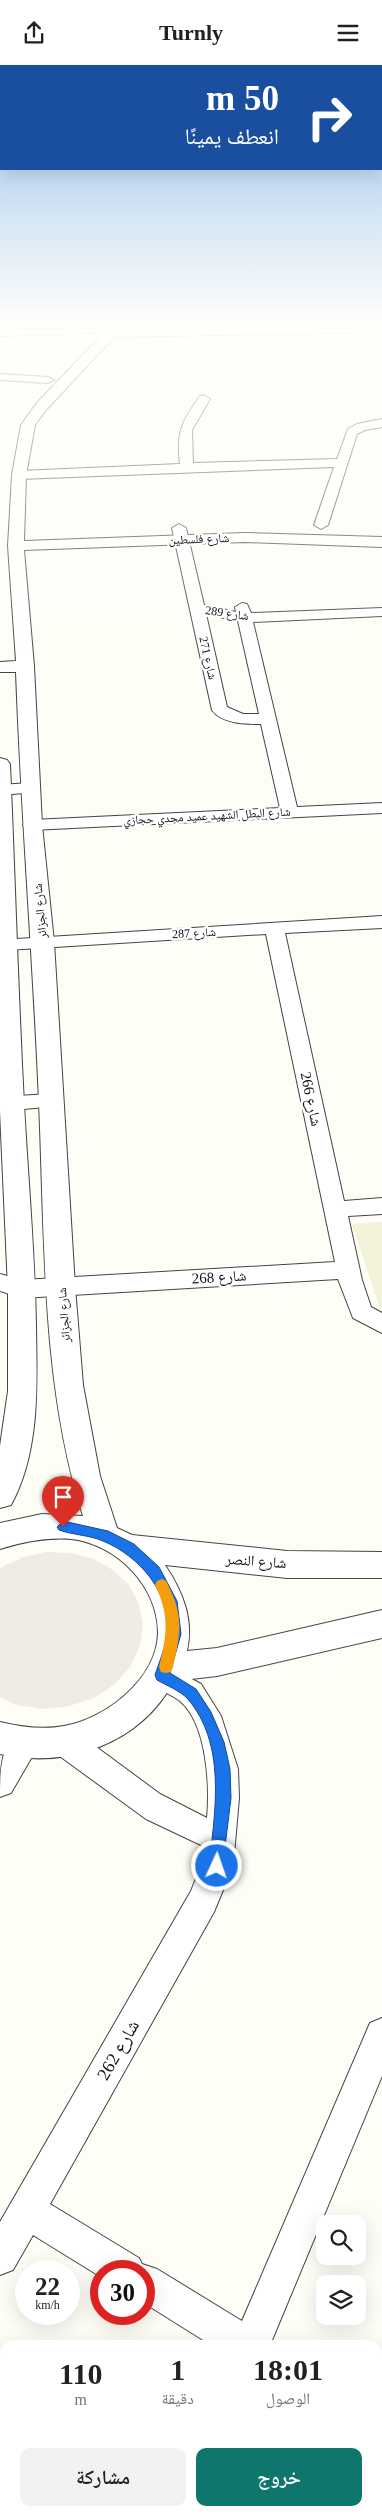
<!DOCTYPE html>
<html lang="ar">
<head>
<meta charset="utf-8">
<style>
  :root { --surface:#fff; --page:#f2f2f2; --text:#202124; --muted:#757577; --accent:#0f766e }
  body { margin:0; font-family:"Times New Roman","Noto Naskh Arabic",serif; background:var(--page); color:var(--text); direction:rtl; height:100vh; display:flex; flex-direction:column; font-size:19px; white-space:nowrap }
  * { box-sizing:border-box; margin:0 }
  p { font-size:16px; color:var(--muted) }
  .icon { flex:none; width:28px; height:28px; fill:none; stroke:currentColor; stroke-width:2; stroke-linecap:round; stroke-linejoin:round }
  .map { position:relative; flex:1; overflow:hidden; direction:ltr }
  .details { position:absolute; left:0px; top:2275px; width:382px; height:176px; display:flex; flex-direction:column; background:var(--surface); border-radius:15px 15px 0 0; box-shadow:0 5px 20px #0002; direction:rtl }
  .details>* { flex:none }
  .guide { position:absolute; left:0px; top:0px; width:382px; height:105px; box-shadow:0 5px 20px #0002; direction:rtl; background:#1a4fa0; color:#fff; overflow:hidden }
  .tools { position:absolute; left:316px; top:2150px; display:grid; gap:10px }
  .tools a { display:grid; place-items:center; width:50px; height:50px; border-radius:10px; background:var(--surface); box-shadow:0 5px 20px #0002; font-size:25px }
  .speed { position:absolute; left:15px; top:2195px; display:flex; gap:10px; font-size:25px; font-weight:700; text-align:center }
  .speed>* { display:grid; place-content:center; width:65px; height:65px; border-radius:50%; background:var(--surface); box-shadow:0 5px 20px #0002; line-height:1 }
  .speed small { font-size:12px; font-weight:400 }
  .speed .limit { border:8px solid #d22; background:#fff; color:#111 }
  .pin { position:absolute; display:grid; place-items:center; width:42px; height:42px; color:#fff; margin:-51px -21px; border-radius:50% 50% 50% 0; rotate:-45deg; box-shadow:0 0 5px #0007 }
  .pin .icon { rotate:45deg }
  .me { position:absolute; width:55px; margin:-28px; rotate:3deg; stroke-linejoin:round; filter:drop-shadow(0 0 4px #0008) }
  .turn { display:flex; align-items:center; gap:18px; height:105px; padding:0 20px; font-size:22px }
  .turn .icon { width:65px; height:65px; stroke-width:2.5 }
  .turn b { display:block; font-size:35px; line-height:42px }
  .eta { display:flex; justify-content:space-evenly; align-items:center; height:85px; text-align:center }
  .eta b { font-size:30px; font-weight:600; line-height:35px }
  .action { display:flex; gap:10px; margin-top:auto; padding:10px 20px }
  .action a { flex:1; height:58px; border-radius:10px; background:var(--accent); color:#fff; font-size:20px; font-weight:600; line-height:58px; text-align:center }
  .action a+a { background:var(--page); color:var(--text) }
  header { display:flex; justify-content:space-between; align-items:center; height:65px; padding:0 20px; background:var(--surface); font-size:22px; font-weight:600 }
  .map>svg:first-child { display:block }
  .farmland { fill:#f1f2d8 }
  .plaza { fill:#efede3 }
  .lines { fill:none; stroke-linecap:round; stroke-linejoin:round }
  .minor-casing { stroke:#444; stroke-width:2 }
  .tertiary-casing { stroke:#444; stroke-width:2 }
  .minor { fill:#fff; fill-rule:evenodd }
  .tertiary { fill:#fff; fill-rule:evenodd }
  .route { fill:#1a73e8; stroke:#114b97 }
  .slow { fill:#f59e0b }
  .labels { text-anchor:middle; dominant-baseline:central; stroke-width:5; stroke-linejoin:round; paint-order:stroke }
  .far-street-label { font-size:12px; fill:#111; stroke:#fff }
  .street-label { font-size:15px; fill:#111; stroke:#fff }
  .near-street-label { font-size:18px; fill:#111; stroke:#fff }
</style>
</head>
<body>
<header><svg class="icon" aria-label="menu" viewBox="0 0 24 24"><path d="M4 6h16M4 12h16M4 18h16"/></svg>Turnly<svg class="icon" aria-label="share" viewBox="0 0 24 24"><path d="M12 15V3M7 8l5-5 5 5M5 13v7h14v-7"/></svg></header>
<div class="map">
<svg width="382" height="2451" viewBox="0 0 382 2451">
  <rect width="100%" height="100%" fill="#fefdf6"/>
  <path class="farmland" d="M 382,1157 L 382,1243 L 380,1243 L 352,1159 Z"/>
  <path class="plaza" d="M 47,1487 L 71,1488 L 94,1494 L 113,1505 L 129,1520 L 139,1539 L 143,1560 L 140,1581 L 130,1602 L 115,1619 L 94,1633 L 69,1641 L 43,1644 L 17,1640 L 0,1632 L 0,1503 L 23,1492 Z"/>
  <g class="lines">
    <defs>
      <path id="minor" d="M 91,263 L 96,266 L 95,268 L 0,271 L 0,265 Z
        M 0,309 L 48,312 L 54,315 L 48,318 L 0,315 Z
        M 204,330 L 210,334 L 192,365 L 193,398 L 337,394 L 348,364 L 357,359 L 382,354 L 382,362 L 365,365 L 357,369 L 328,460 L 321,464 L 314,460 L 334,402 L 19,414 L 13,410 L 19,406 L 180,399 C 176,367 182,356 200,331 Z
        M 179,459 L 186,463 L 204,540 L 236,547 L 235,542 L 242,538 L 247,539 L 251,548 L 382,543 L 382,551 L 253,557 L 297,742 L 382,738 L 382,748 L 32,765 L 26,764 L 23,760 L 26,756 L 32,755 L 280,743 L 261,659 C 246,659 222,659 212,645 L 172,463 ZM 206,549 L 238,556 L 259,649 L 243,649 L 227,642 Z
        M 30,718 L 36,719 L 39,723 L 36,727 L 0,730 L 0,720 Z
        M 382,851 L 382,863 L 285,868 L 344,1136 L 382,1133 L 382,1149 L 348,1151 L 362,1215 L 371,1242 L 382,1248 L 382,1268 L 353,1253 L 338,1214 L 22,1233 L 0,1226 L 0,1209 L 22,1215 L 335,1197 L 266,869 L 7,885 L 0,883 L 0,875 Z
        M 50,1029 L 58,1031 L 61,1036 L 58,1041 L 0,1046 L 0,1032 Z
        M 162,1598 L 201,1619 L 221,1651 L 238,1704 L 239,1733 L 233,1801 L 214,1847 L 50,2139 L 139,2193 L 142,2199 L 157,2204 L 242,2256 L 370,1958 L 382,1953 L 382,2011 L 270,2280 L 211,2280 L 144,2238 L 144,2206 L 101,2206 L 101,2212 L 33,2170 L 13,2205 L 0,2210 L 0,2157 L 191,1826 L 201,1801 L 203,1781 L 146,1754 L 54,1687 L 50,1677 L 54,1667 L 65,1664 L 76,1667 L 160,1729 L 207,1753 C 210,1720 207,1659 180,1636 C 168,1627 154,1625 148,1611 L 152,1602 Z
        M 25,1665 L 36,1668 L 40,1678 L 11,1728 L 0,1732 C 0,1706 0,1675 25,1665 Z
        M 160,2446 L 200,2446 L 198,2451 L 158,2451 Z"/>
      <path id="tertiary" d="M 116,255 L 129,255 L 121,264 L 382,259 L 382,267 L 114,272 L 46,345 L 35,360 L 26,410 L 24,476 L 245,468 L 382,472 L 382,482 L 245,477 L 24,485 L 34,601 L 42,760 L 54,877 L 75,1222 L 83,1320 L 100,1411 L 117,1463 L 132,1470 L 287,1486 L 382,1487 L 382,1513 L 287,1513 L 165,1500 C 183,1527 194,1554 187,1586 L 217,1583 L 382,1545 L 382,1573 L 217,1611 L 174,1616 C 140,1679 68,1704 0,1689 L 0,1657 C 21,1662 43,1665 64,1661 C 105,1654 156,1615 158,1569 C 159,1522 117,1479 71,1474 C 46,1472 23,1477 0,1484 L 0,1458 L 42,1449 L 83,1451 C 41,1319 45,1175 39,1037 C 33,893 21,750 16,607 L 0,607 L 0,597 L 16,596 L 8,481 L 12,410 L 21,360 L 36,339 Z
        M 0,693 L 7,695 L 10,699 C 15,812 18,926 24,1039 C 28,1114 35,1188 36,1262 C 37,1321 40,1387 11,1440 L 0,1443 L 0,1381 L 8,1326 L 8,1224 L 0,1046 Z"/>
    </defs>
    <use href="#minor" class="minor-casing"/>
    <use href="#tertiary" class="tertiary-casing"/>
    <use href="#minor" class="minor"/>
    <use href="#tertiary" class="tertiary"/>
  </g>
  <linearGradient id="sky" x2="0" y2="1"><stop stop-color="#98c2eb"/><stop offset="0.43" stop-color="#fffefb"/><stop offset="1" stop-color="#fffefb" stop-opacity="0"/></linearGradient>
  <rect width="382" height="598" fill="url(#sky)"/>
  <path class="route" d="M 63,1456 L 108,1466 L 134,1479 L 159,1502 L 177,1536 L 181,1569 L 170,1608 L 196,1624 L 211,1647 L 224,1677 L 230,1704 L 231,1733 L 222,1806 L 217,1808 L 212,1806 L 209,1801 C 215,1746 227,1679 187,1633 C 180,1626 166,1620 157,1615 L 155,1610 C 159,1598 165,1583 167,1570 C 172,1528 139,1491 103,1476 C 89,1470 73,1470 59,1465 L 57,1462 Z"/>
  <path class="slow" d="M 162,1514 L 166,1516 C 184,1550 181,1567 173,1602 L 171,1607 L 166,1608 L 161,1607 L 159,1602 C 167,1570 170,1551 155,1520 L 157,1516 Z"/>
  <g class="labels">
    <g class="far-street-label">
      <text transform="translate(199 474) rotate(-2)">شارع فلسطين</text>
      <text transform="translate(227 548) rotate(8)">شارع 289</text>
      <text transform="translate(208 593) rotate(77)">شارع 271</text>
      <text transform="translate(207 751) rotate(-3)">شارع البطل الشهيد عميد مجدي حجازي</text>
      <text transform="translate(40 846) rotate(-95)">شارع الجزائر</text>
      <text transform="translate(194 868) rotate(-3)">شارع 287</text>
      <text transform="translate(64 1250) rotate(-94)">شارع الجزائر</text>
    </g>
    <g class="street-label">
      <text transform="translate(311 1034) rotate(78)">شارع 266</text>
      <text transform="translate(219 1212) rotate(-3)">شارع 268</text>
      <text transform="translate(256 1496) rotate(4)">شارع النصر</text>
    </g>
    <g class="near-street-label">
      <text transform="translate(118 1985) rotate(-60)">شارع 262</text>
    </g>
  </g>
</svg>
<div class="tools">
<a><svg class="icon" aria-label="search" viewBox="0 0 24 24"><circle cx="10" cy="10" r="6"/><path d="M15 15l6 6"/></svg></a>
<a><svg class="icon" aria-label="layers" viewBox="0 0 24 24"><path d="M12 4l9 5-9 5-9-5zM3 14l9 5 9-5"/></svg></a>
</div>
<div class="speed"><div>22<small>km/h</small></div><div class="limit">30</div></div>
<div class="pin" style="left:63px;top:1462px;background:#d93025"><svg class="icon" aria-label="arrive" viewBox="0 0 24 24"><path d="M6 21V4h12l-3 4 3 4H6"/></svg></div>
<svg class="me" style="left:217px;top:1801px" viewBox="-20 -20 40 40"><circle r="17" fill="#1a73e8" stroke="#fff" stroke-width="3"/><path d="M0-11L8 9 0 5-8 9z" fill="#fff"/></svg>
<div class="guide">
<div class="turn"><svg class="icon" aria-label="right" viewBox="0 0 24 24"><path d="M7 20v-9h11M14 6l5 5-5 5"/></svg><div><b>50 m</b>انعطف يمينًا</div></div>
</div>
<section class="details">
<div class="eta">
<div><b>18:01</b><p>الوصول</p></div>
<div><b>1</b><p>دقيقة</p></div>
<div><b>110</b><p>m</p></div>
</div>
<div class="action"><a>خروج</a><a>مشاركة</a></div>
</section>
</div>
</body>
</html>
